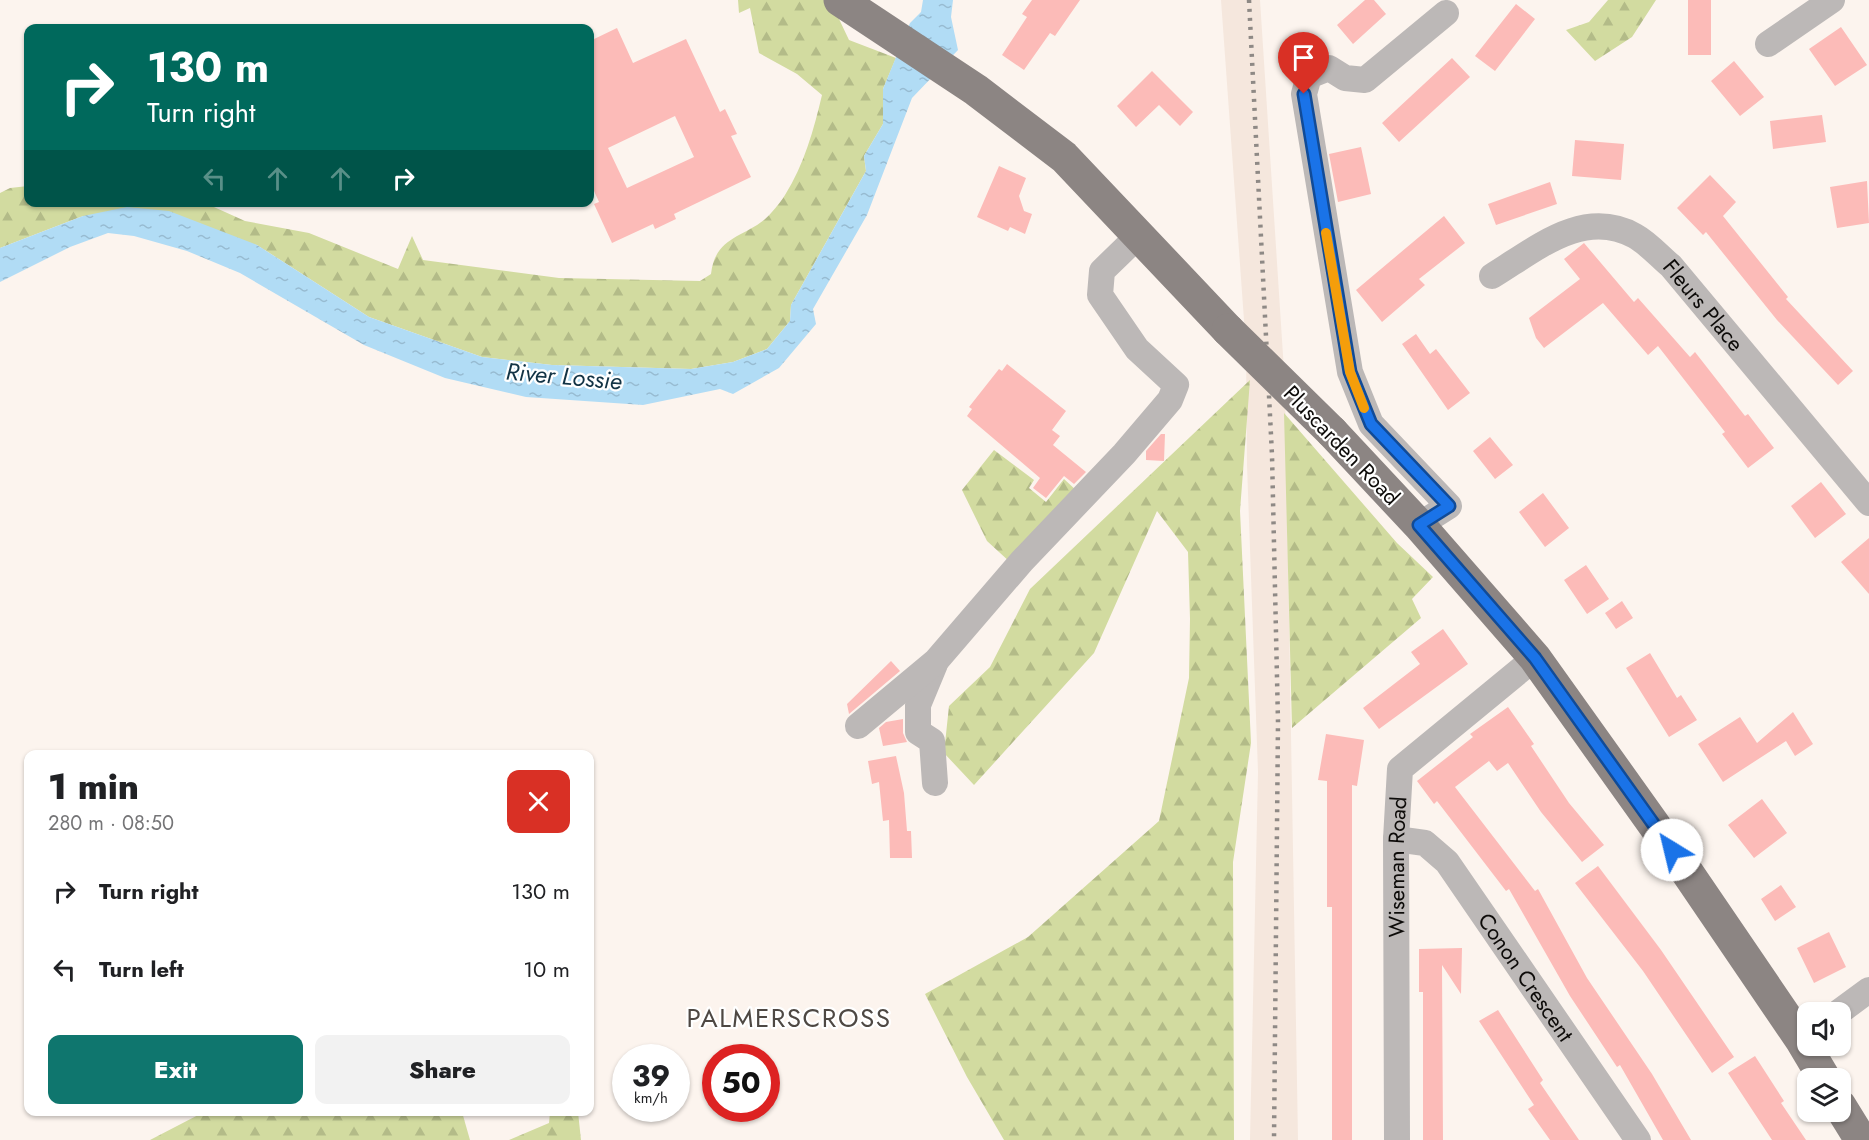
<!DOCTYPE html>
<html lang="en">
<head>
<meta charset="utf-8">
<style>
  :root { --surface:#fff; --page:#f2f2f2; --text:#202124; --muted:#757577; --accent:#0f766e }
  body { margin:0; font-family:Jost,sans-serif; background:var(--page); color:var(--text); height:100vh; display:flex; flex-direction:column; font-size:22px; white-space:nowrap }
  * { box-sizing:border-box; margin:0 }
  p { font-size:20px; color:var(--muted) }
  .icon { flex:none; width:33px; height:33px; fill:none; stroke:currentColor; stroke-width:2; stroke-linecap:round; stroke-linejoin:round }
  .map { position:relative; flex:1; overflow:hidden }
  .panel { position:absolute; left:24px; top:750px; width:570px; height:366px; display:flex; flex-direction:column; background:var(--surface); border-radius:12px; box-shadow:0 2px 4px #0004 }
  .panel>* { flex:none }
  .top-card { position:absolute; left:24px; top:24px; width:570px; height:183px; border-radius:12px; box-shadow:0 2px 4px #0004; background:#00695c; color:#fff; overflow:hidden }
  .tools { position:absolute; left:1797px; top:1002px; display:grid; gap:12px }
  .tools a { display:grid; place-items:center; width:54px; height:54px; border-radius:12px; background:var(--surface); box-shadow:0 2px 4px #0004; font-size:30px }
  .speed { position:absolute; left:612px; top:1044px; display:flex; gap:12px; font-size:30px; font-weight:700; text-align:center }
  .speed>* { display:grid; place-content:center; width:78px; height:78px; border-radius:50%; background:var(--surface); box-shadow:0 2px 4px #0004; line-height:1 }
  .speed small { font-size:15px; font-weight:400 }
  .speed .limit { border:9px solid #d22; background:#fff; color:#111 }
  .pin { position:absolute; display:grid; place-items:center; width:51px; height:51px; color:#fff; margin:-62px -26px; border-radius:50% 50% 50% 0; rotate:-45deg; box-shadow:0 0 6px #0007 }
  .pin .icon { rotate:45deg }
  .me { position:absolute; width:66px; margin:-33px; rotate:324deg; stroke-linejoin:round; filter:drop-shadow(0 0 4px #0008) }
  .turn { display:flex; align-items:center; gap:21px; height:126px; padding:0 24px; font-size:27px }
  .turn .icon { width:78px; height:78px; stroke-width:2.5 }
  .turn b { display:block; font-size:42px; line-height:51px }
  .lanes { display:flex; align-items:center; height:57px; padding:0 24px; background:#0003; justify-content:center; gap:30px; direction:ltr }
  .lanes .off { opacity:.35 }
  .round { display:grid; place-items:center; flex:none; width:63px; height:63px; border-radius:12px; background:var(--page) }
  .head { display:flex; align-items:center; justify-content:space-between; height:102px; padding:0 24px }
  h1 { font-size:36px; font-weight:800; line-height:45px }
  .cta { display:flex; gap:12px; margin-top:auto; padding:12px 24px }
  .cta a { flex:1; height:69px; border-radius:12px; background:var(--accent); color:#fff; font-size:24px; font-weight:800; line-height:69px; text-align:center }
  .cta a+a { background:var(--page); color:var(--text) }
  ul { padding:0; list-style:none }
  li { display:flex; align-items:center; gap:18px; height:78px; padding:0 24px }
  li div { flex:1 }
  li b { display:block; font-size:22px }
  li em { font-style:normal }
  .map>svg:first-child { display:block }
  .built { fill:#f5e7dd }
  .forest { fill:url(#forest-firs) }
  .water { fill:url(#water-ripples) }
  .building { fill:#fcbbb8; fill-rule:evenodd }
  .lines { fill:none; stroke-linecap:round; stroke-linejoin:round }
  .minor { stroke:#bcb8b7; stroke-width:26 }
  .major { stroke:#8c8583; stroke-width:33 }
  .rail { stroke:#8e8985; stroke-width:4.5; stroke-dasharray:3 6; stroke-linecap:butt }
  .major-bridge { stroke:#8c8583; stroke-width:33 }
  .route-casing { stroke:#114b97; stroke-width:15 }
  .route { stroke:#1a73e8; stroke-width:10 }
  .slow { stroke:#f59e0b; stroke-width:10 }
  .labels { text-anchor:middle; dominant-baseline:central; stroke-width:4.5; stroke-linejoin:round; paint-order:stroke }
  .street-label { font-size:22px; fill:#0d0b09; stroke:#fff }
  .water-label { font-size:24px; font-style:italic; fill:#123345; stroke:#fff }
  .quarter-label { font-size:26px; letter-spacing:1.5px; fill:#4e4843; stroke:#fff }
</style>
</head>
<body>
<div class="map">
<svg width="1869" height="1140" viewBox="0 0 1869 1140">
  <defs>
    <pattern id="forest-firs" width="22" height="20" patternUnits="userSpaceOnUse" patternTransform="scale(1.5)"><rect width="22" height="20" fill="#d2dba0"/><path d="M5 1l3.5 6h-7zM16 11l3.5 6h-7z" fill="#b3bb88"/></pattern>
    <pattern id="water-ripples" width="26" height="14" patternUnits="userSpaceOnUse" patternTransform="scale(1.5)"><rect width="26" height="14" fill="#b1dcf5"/><path d="M2 4q2-2 4 0t4 0M15 11q2-2 4 0t4 0" fill="none" stroke="#97bbd1"/></pattern>
  </defs>
  <rect width="100%" height="100%" fill="#fcf4ee"/>
  <path class="built" d="M 1221,0 L 1260,0 L 1285,386 L 1298,1140 L 1250,1140 L 1258,772 L 1247,465 L 1246,348 Z"/>
  <path class="forest" d="M 738,0 L 830,0 L 849,40 L 896,58 L 883,89 L 883,124 L 864,156 L 866,171 L 791,305 L 790,321 L 767,349 L 733,362 L 691,369 L 552,365 L 482,357 L 369,317 L 257,245 L 83,216 L 0,248 L 0,193 L 10,188 L 28,186 L 28,202 L 205,203 L 245,221 L 309,233 L 398,269 L 412,236 L 423,260 L 559,278 L 700,281 L 711,274 C 715,238 741,238 764,220 C 771,214 780,203 785,195 C 804,165 814,129 822,95 L 797,74 L 759,53 L 750,8 L 739,13 Z
    M 1608,0 L 1656,0 L 1632,37 L 1595,61 L 1566,30 L 1589,22 Z
    M 1250,380 L 1240,511 L 1251,743 L 1233,862 L 1234,1140 L 1004,1140 L 967,1077 L 925,994 L 1028,937 L 1159,821 L 1189,678 L 1190,619 L 1188,552 L 1157,511 L 1094,653 L 974,785 L 944,753 L 949,706 L 990,667 L 1030,589 Z
    M 1284,413 L 1397,543 L 1433,577 L 1412,599 L 1421,618 L 1292,728 Z
    M 994,450 L 1034,480 L 1029,488 L 1046,502 L 1064,479 L 1078,492 L 1011,563 L 987,541 L 962,490 Z
    M 204,1112 L 462,1112 L 470,1140 L 150,1140 Z
    M 550,1112 L 578,1112 L 581,1140 L 509,1140 L 549,1123 Z"/>
  <path class="water" d="M 923,0 L 953,0 L 951,17 L 958,50 L 912,98 L 867,215 L 813,309 L 816,324 L 779,368 L 733,394 L 720,389 L 643,405 L 526,397 L 445,378 L 364,345 L 240,273 L 187,251 L 134,236 L 108,233 L 70,247 L 0,282 L 0,248 L 83,216 L 127,207 L 169,211 L 257,245 L 369,317 L 482,357 L 552,365 L 691,369 L 733,362 L 767,349 L 790,321 L 791,305 L 866,171 L 864,156 L 883,124 L 883,89 L 910,23 L 921,12 Z"/>
  <path class="building" d="M 1032,0 L 1080,0 L 1055,36 L 1050,33 L 1024,70 L 1002,55 L 1027,17 L 1022,14 Z
    M 1365,0 L 1374,0 L 1386,14 L 1353,44 L 1337,25 Z
    M 1688,0 L 1711,0 L 1711,55 L 1688,55 Z
    M 1516,4 L 1535,19 L 1495,71 L 1475,56 Z
    M 1841,27 L 1867,65 L 1835,86 L 1809,49 Z
    M 617,28 L 633,63 L 686,39 L 720,112 L 725,109 L 737,134 L 731,136 L 751,177 L 674,214 L 676,219 L 655,229 L 653,224 L 612,243 L 594,204 L 599,202 L 590,182 L 590,41 ZM 675,116 L 694,157 L 627,188 L 608,148 Z
    M 1452,58 L 1470,77 L 1399,142 L 1382,123 Z
    M 1734,61 L 1764,97 L 1740,116 L 1711,81 Z
    M 1152,71 L 1193,112 L 1180,126 L 1159,105 L 1136,127 L 1117,106 Z
    M 1822,115 L 1826,142 L 1773,149 L 1770,121 Z
    M 1575,140 L 1624,144 L 1621,180 L 1572,176 Z
    M 1361,147 L 1371,194 L 1338,202 L 1329,154 Z
    M 999,166 L 1026,178 L 1019,196 L 1024,211 L 1032,214 L 1025,234 L 1010,227 L 1008,231 L 977,217 Z
    M 1710,175 L 1736,202 L 1723,216 L 1788,297 L 1786,299 L 1853,371 L 1838,385 L 1777,320 L 1706,232 L 1703,235 L 1677,208 Z
    M 1867,181 L 1869,223 L 1837,228 L 1830,187 Z
    M 1550,182 L 1557,204 L 1496,225 L 1488,204 Z
    M 1444,216 L 1465,243 L 1419,279 L 1425,285 L 1382,322 L 1356,290 Z
    M 1584,243 L 1634,302 L 1638,298 L 1690,357 L 1695,352 L 1745,416 L 1748,414 L 1774,448 L 1748,468 L 1722,434 L 1725,432 L 1658,346 L 1648,355 L 1603,303 L 1544,348 L 1536,338 L 1529,318 L 1580,279 L 1564,259 Z
    M 1416,334 L 1430,354 L 1436,349 L 1470,393 L 1448,410 L 1402,344 Z
    M 1007,364 L 1066,411 L 1052,430 L 1060,436 L 1053,445 L 1086,472 L 1074,484 L 1064,476 L 1046,498 L 1033,488 L 1040,478 L 967,416 L 972,409 L 969,407 L 999,369 L 1002,371 Z
    M 1161,434 L 1165,434 L 1164,461 L 1146,460 L 1146,451 Z
    M 1490,437 L 1513,465 L 1495,479 L 1473,451 Z
    M 1821,482 L 1846,514 L 1815,538 L 1791,506 Z
    M 1543,493 L 1569,528 L 1545,547 L 1519,512 Z
    M 1869,538 L 1869,594 L 1841,562 Z
    M 1586,565 L 1609,599 L 1587,614 L 1564,580 Z
    M 1622,601 L 1633,618 L 1616,629 L 1605,613 Z
    M 1443,629 L 1468,664 L 1379,729 L 1363,708 L 1420,664 L 1411,652 Z
    M 1650,653 L 1677,698 L 1681,695 L 1697,720 L 1669,737 L 1626,668 Z
    M 891,661 L 900,671 L 849,714 L 847,704 Z
    M 1508,707 L 1534,744 L 1531,746 L 1569,803 L 1604,845 L 1582,862 L 1541,812 L 1508,763 L 1497,771 L 1489,761 L 1455,787 L 1535,891 L 1538,889 L 1587,978 L 1652,1074 L 1691,1140 L 1663,1140 L 1620,1065 L 1617,1067 L 1570,996 L 1509,889 L 1506,891 L 1437,801 L 1434,804 L 1417,781 L 1473,737 L 1470,734 Z
    M 1793,712 L 1813,744 L 1795,756 L 1786,741 L 1723,782 L 1698,744 L 1740,717 L 1757,743 Z
    M 903,719 L 903,733 L 907,742 L 883,746 L 879,728 L 886,722 Z
    M 1326,734 L 1364,740 L 1357,786 L 1352,785 L 1352,1140 L 1332,1140 L 1332,907 L 1327,907 L 1327,781 L 1318,780 Z
    M 896,756 L 904,793 L 907,831 L 911,831 L 912,858 L 890,858 L 889,820 L 883,821 L 879,782 L 872,784 L 868,761 Z
    M 1762,799 L 1787,833 L 1754,858 L 1728,825 Z
    M 1598,866 L 1661,950 L 1734,1057 L 1712,1073 L 1643,971 L 1575,883 Z
    M 1781,885 L 1796,907 L 1775,921 L 1761,899 Z
    M 1829,932 L 1846,967 L 1814,983 L 1797,948 Z
    M 1462,948 L 1461,994 L 1442,965 L 1443,1140 L 1423,1140 L 1423,992 L 1419,992 L 1419,949 Z
    M 1498,1010 L 1543,1080 L 1540,1083 L 1579,1140 L 1550,1140 L 1528,1109 L 1534,1105 L 1479,1021 Z
    M 1755,1056 L 1784,1101 L 1781,1103 L 1806,1140 L 1772,1140 L 1728,1073 Z"/>
  <g class="lines">
    <g class="minor">
      <path d="M 1768,44 L 1832,0"/>
      <path id="s1" d="M 1492,276 C 1535,250 1583,207 1635,236 C 1648,243 1660,257 1671,266 L 1869,503"/>
      <path d="M 1419,525 L 1449,506 L 1371,424 L 1350,372 L 1304,94 L 1309,76 L 1329,68 L 1345,78 L 1365,80 L 1446,13"/>
      <path d="M 935,664 L 918,705 L 918,732 L 932,741 L 935,783"/>
      <path d="M 858,726 L 936,661 L 1022,561 L 1124,454 L 1170,400 L 1176,385 L 1137,349 L 1100,295 L 1102,271 L 1139,235"/>
      <path id="s2" d="M 1396,839 L 1425,843 L 1447,862 L 1638,1140"/>
      <path d="M 1839,1012 L 1869,990"/>
      <path id="s3" d="M 1397,1140 L 1396,839 L 1400,769 L 1535,658"/>
    </g>
    <path class="major" d="M 840,0 L 976,90 L 1064,157 L 1228,330
      M 1332,432 L 1419,525 L 1535,658 L 1672,850 L 1802,1041 L 1824,1078
      M 1840,1106 L 1861,1140"/>
    <path class="rail" d="M 1249,0 L 1272,455 L 1278,722 L 1274,1140"/>
    <path class="major-bridge" d="M 1228,330 L 1332,432"/>
  </g>
  <g class="lines">
    <defs>
      <path id="route" d="M 1304,94 L 1350,372 L 1371,424 L 1449,506 L 1419,525 L 1535,658 L 1672,850"/>
    </defs>
    <use href="#route" class="route-casing"/>
    <use href="#route" class="route"/>
    <path class="slow" d="M 1326,233 L 1350,372 L 1364,408"/>
  </g>
  <g class="labels">
    <g class="street-label">
      <text stroke="none"><textPath href="#s1" startOffset="255">Fleurs Place</textPath></text>
      <text transform="translate(1342 445) rotate(46)">Pluscarden Road</text>
      <text stroke="none"><textPath href="#s3" startOffset="273">Wiseman Road</textPath></text>
      <text stroke="none"><textPath href="#s2" startOffset="198">Conon Crescent</textPath></text>
    </g>
    <g class="water-label">
      <text transform="translate(564 376) rotate(5)">River Lossie</text>
    </g>
    <g class="quarter-label">
      <text x="789" y="1018">PALMERSCROSS</text>
    </g>
  </g>
</svg>
<div class="tools">
<a><svg class="icon" aria-label="sound" viewBox="0 0 24 24"><path d="M4 9h4l5-4v14l-5-4H4zM17 9q2 3 0 6"/></svg></a>
<a><svg class="icon" aria-label="layers" viewBox="0 0 24 24"><path d="M12 4l9 5-9 5-9-5zM3 14l9 5 9-5"/></svg></a>
</div>
<div class="speed"><div>39<small>km/h</small></div><div class="limit">50</div></div>
<div class="pin" style="left:1304px;top:94px;background:#d93025"><svg class="icon" aria-label="arrive" viewBox="0 0 24 24"><path d="M6 21V4h12l-3 4 3 4H6"/></svg></div>
<svg class="me" style="left:1672px;top:850px" viewBox="-20 -20 40 40"><circle r="19" fill="#fff"/><path d="M0-13L10 11 0 6-10 11z" fill="#1a73e8"/></svg>
<div class="top-card">
<div class="turn"><svg class="icon" aria-label="right" viewBox="0 0 24 24"><path d="M7 20v-9h11M14 6l5 5-5 5"/></svg><div><b>130 m</b>Turn right</div></div>
<div class="lanes"><svg class="icon off" aria-label="left" viewBox="0 0 24 24"><path d="M17 20v-9H6M10 6l-5 5 5 5"/></svg><svg class="icon off" aria-label="ahead" viewBox="0 0 24 24"><path d="M12 20V5M6 11l6-6 6 6"/></svg><svg class="icon off" aria-label="ahead" viewBox="0 0 24 24"><path d="M12 20V5M6 11l6-6 6 6"/></svg><svg class="icon" aria-label="right" viewBox="0 0 24 24"><path d="M7 20v-9h11M14 6l5 5-5 5"/></svg></div>
</div>
<section class="panel">
<div class="head"><div><h1>1 min</h1><p>280 m · 08:50</p></div><a class="round" style="background:#d93025;color:#fff"><svg class="icon" aria-label="close" viewBox="0 0 24 24"><path d="M6 6l12 12M18 6L6 18"/></svg></a></div>
<ul>
<li><svg class="icon" aria-label="right" viewBox="0 0 24 24"><path d="M7 20v-9h11M14 6l5 5-5 5"/></svg><div><b>Turn right</b></div><em>130 m</em></li>
<li><svg class="icon" aria-label="left" viewBox="0 0 24 24"><path d="M17 20v-9H6M10 6l-5 5 5 5"/></svg><div><b>Turn left</b></div><em>10 m</em></li>
</ul>
<div class="cta"><a>Exit</a><a>Share</a></div>
</section>
</div>
</body>
</html>
